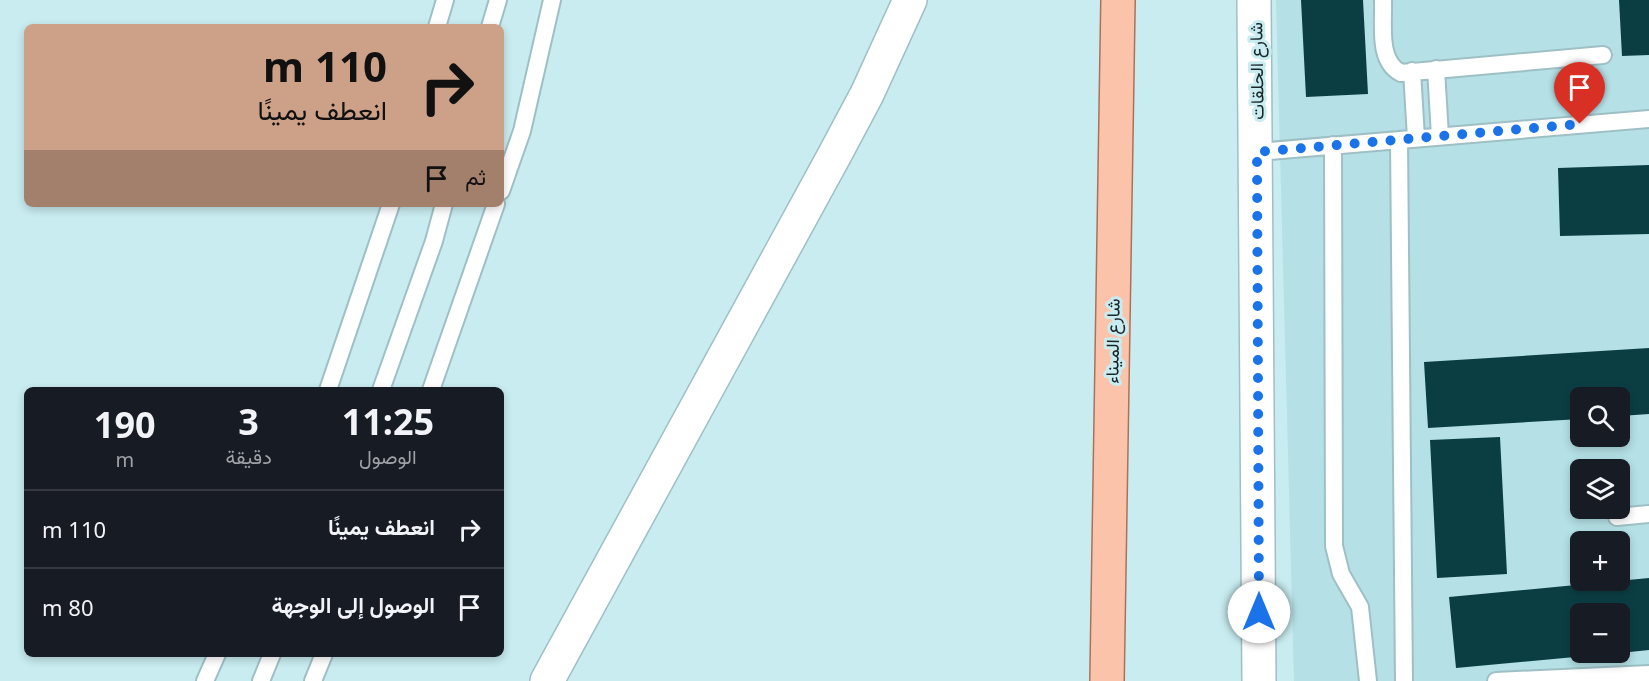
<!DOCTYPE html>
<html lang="ar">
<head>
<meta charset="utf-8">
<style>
  :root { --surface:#171b24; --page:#242831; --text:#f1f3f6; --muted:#9ea1a6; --line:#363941 }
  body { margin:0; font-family:"Noto Sans",Vazirmatn,sans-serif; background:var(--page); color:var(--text); direction:rtl; height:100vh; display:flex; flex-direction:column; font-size:22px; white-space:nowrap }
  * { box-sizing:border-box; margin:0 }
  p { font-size:20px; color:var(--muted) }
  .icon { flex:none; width:33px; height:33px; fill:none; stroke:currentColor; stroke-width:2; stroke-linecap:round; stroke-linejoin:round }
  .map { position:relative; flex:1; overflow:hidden; direction:ltr }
  .panel { position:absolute; left:24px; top:387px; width:480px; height:270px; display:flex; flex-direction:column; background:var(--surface); border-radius:9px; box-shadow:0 3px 9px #0003; direction:rtl }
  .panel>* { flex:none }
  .banner { position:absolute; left:24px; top:24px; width:480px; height:183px; border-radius:9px; box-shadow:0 3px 9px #0003; direction:rtl; background:#cca187; color:#111; overflow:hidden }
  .controls { position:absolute; left:1570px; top:387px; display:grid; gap:12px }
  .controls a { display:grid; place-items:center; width:60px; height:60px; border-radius:9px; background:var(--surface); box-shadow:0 3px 9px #0003; font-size:30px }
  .pin { position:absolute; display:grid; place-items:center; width:51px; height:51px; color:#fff; margin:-62px -26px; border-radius:50% 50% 50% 0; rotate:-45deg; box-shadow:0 0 6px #0007 }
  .pin .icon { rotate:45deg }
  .me { position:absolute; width:66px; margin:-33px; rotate:0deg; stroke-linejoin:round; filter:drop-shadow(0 0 4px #0008) }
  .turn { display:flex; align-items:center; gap:21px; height:126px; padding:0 18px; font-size:27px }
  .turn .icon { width:78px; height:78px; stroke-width:2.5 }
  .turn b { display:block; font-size:42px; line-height:51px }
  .then { display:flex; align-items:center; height:57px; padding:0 18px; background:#0003; gap:12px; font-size:22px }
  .eta { display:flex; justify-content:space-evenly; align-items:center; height:102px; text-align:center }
  .eta b { font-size:36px; font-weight:700; line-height:42px }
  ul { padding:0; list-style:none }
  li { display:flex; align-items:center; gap:18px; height:78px; padding:0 18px; border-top:2px solid var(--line) }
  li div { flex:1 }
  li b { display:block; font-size:22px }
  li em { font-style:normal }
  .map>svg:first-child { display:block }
  .built { fill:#b4e0e6; fill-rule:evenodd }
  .building { fill:#0b3e43 }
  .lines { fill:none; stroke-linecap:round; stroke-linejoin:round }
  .service-casing { stroke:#9ec0c5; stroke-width:20 }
  .minor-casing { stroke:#9ec0c5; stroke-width:36 }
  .tertiary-casing { stroke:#9ec0c5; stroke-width:36 }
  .primary-casing { stroke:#ab7259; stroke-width:36 }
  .service { stroke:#fff; stroke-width:16 }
  .minor { stroke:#fff; stroke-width:33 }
  .tertiary { stroke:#fff; stroke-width:33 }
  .primary { stroke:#fcc3ab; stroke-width:33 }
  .route { stroke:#1a73e8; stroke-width:10; stroke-dasharray:0 18 }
  .labels { text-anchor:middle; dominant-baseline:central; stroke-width:6; stroke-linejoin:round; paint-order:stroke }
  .street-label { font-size:18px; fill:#192628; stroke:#c8ecf0 }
</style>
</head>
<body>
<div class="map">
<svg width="1649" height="681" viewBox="0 0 1649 681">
  <rect width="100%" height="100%" fill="#c8ecf0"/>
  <path class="built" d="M 1276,0 L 1649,0 L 1649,681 L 1294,681 ZM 1581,398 L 1620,398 L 1620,436 L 1581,436 ZM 1581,470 L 1620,470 L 1620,508 L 1581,508 ZM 1581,542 L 1620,542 L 1620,580 L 1581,580 ZM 1581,614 L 1620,614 L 1620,652 L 1581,652 Z"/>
  <path class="building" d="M 1301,0 L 1363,0 L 1368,94 L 1306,97 Z
    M 1619,0 L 1649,0 L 1649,55 L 1622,56 Z
    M 1649,165 L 1649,234 L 1560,236 L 1558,168 Z
    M 1649,348 L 1649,414 L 1620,416 L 1620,398 L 1581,398 L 1581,419 L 1428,428 L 1424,362 Z
    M 1500,437 L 1507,574 L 1437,578 L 1430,440 Z
    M 1649,578 L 1649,650 L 1620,653 L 1620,614 L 1581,614 L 1581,652 L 1607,654 L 1456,668 L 1449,597 Z"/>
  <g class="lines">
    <defs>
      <path id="service" d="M 1383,0 C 1384,24 1377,61 1401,73 L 1603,55
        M 437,27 L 445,0
        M 490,27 L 498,0
        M 1436,69 L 1440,136
        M 1412,71 L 1416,138
        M 1399,140 L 1404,681
        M 1333,145 L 1334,546 L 1341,574 L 1360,607 L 1368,681
        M 1257,152 L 1649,119
        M 501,191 L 522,131 L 552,0
        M 328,390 L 391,204
        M 381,390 L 434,241 L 444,204
        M 431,390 L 496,204
        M 1617,517 L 1649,514
        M 205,681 L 217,654
        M 261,681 L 272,654
        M 313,681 L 324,654
        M 1496,681 L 1649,674"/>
      <path id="minor" d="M 1254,0 L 1259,681"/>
      <path id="tertiary" d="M 547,681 L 834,156 L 867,94 L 910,0"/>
      <path id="primary" d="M 1107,681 L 1118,0"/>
    </defs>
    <use href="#service" class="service-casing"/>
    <use href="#minor" class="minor-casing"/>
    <use href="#tertiary" class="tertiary-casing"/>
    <use href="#primary" class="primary-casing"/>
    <use href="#service" class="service"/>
    <use href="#minor" class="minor"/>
    <use href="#tertiary" class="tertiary"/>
    <use href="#primary" class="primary"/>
  </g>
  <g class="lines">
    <path class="route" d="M 1259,612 L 1257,152 L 1580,124"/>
  </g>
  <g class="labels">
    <g class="street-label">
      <text transform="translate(1256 71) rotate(-91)">شارع الحلقات</text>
      <text transform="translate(1112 341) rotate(-89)">شارع الميناء</text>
    </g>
  </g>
</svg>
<div class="controls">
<a><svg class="icon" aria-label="search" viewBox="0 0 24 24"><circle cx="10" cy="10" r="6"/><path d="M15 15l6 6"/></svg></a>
<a><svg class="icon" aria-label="layers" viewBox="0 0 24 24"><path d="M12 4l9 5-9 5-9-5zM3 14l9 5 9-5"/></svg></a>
<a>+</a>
<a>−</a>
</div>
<div class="pin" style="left:1580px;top:124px;background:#d93025"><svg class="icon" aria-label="arrive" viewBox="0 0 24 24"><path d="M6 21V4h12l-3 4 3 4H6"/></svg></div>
<svg class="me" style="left:1259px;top:612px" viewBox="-20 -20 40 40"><circle r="19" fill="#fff"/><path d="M0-13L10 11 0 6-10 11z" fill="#1a73e8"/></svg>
<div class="banner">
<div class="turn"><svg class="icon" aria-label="right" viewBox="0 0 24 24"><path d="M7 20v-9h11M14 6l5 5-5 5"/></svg><div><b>110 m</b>انعطف يمينًا</div></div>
<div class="then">ثم<svg class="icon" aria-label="arrive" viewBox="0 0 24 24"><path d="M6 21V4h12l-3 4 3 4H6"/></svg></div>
</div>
<section class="panel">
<div class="eta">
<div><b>11:25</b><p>الوصول</p></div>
<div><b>3</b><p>دقيقة</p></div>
<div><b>190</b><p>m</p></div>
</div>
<ul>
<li><svg class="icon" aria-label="right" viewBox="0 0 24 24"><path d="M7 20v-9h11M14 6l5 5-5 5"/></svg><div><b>انعطف يمينًا</b></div><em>110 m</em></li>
<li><svg class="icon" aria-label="arrive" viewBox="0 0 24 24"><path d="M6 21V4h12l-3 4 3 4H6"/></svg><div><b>الوصول إلى الوجهة</b></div><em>80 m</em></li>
</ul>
</section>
</div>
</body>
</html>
